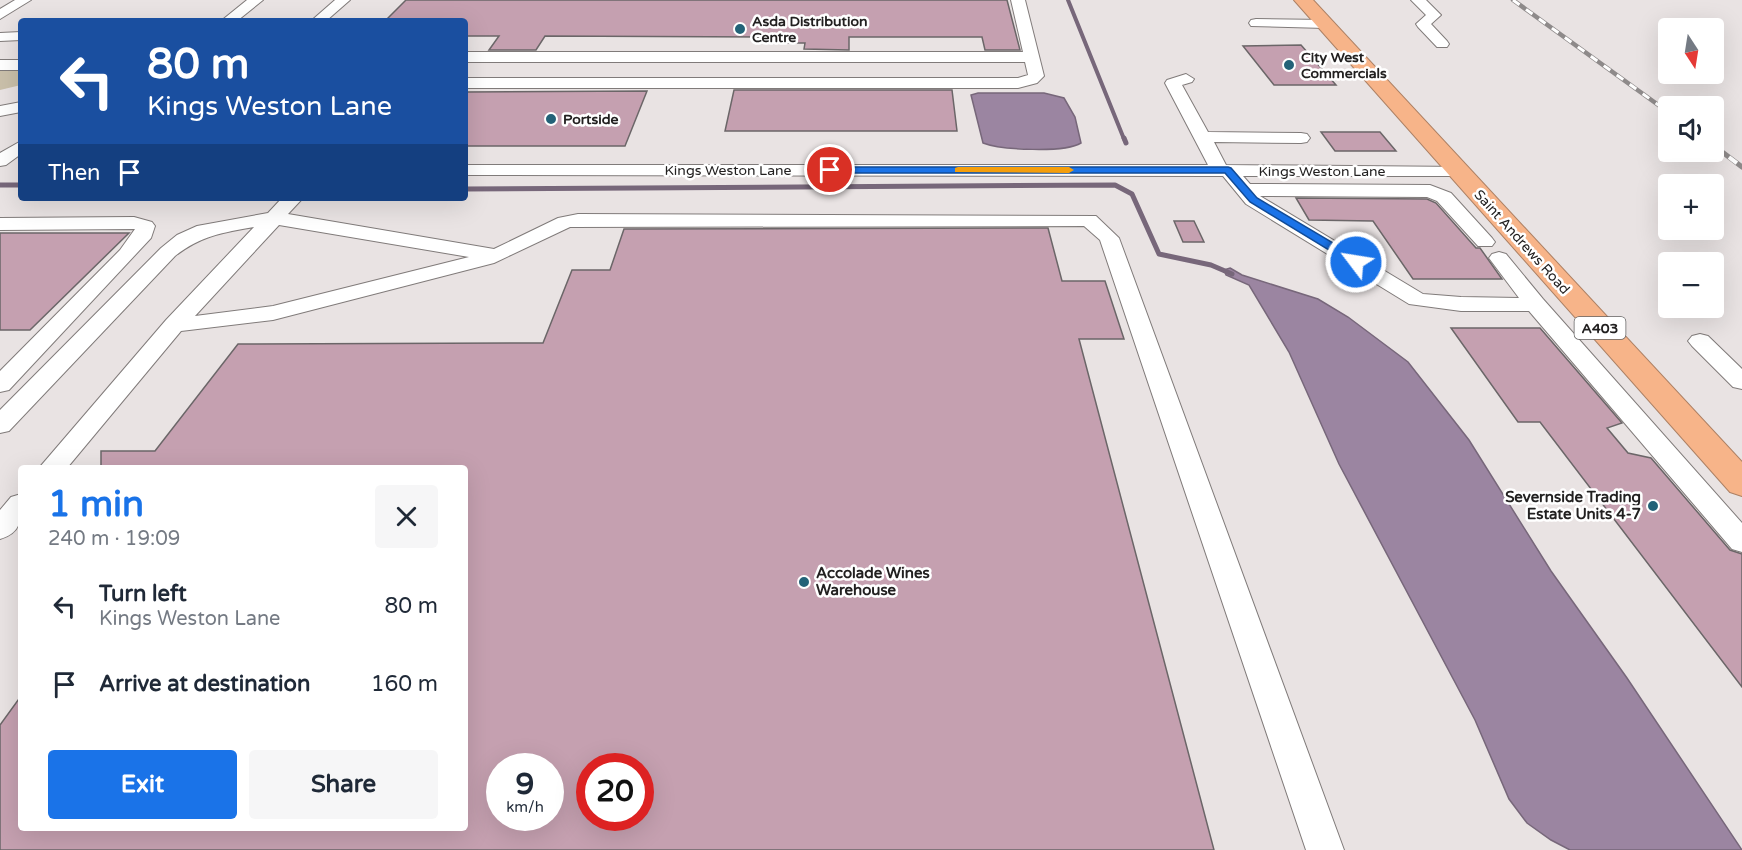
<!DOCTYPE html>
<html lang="en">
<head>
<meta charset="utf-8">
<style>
  :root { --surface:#fff; --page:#f6f6f7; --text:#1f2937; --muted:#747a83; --accent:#1a73e8 }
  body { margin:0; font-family:"Varela Round",sans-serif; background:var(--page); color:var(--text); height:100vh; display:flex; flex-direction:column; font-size:22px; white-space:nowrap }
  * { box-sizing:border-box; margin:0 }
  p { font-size:20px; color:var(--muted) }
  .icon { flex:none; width:33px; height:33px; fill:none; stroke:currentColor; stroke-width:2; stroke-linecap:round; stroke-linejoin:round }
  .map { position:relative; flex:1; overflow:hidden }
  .side { position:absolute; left:18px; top:465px; width:450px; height:366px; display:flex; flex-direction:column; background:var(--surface); border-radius:6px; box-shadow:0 6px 24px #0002 }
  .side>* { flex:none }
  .hud { position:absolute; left:18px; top:18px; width:450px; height:183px; border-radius:6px; box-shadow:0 6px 24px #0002; background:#1a4fa0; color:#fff; overflow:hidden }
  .needle { width:39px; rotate:168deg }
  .controls { position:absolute; left:1658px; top:18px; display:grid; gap:12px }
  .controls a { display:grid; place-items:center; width:66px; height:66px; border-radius:6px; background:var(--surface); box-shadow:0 6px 24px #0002; font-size:30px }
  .speed { position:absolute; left:486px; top:753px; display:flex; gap:12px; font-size:30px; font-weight:700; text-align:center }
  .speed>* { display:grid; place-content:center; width:78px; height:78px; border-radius:50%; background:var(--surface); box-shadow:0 6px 24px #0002; line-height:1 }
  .speed small { font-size:15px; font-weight:400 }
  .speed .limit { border:9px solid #d22; background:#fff; color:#111 }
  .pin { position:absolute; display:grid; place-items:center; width:51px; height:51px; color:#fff; margin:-26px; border:3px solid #fff; border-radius:50%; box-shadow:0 2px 6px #0007 }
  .me { position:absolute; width:66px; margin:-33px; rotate:301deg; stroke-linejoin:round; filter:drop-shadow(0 0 4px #0008) }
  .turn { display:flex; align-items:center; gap:21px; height:126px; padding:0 30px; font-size:27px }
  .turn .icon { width:78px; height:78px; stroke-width:2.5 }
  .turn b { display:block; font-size:42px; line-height:51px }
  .then { display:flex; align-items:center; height:57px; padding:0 30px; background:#0003; gap:12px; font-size:22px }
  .round { display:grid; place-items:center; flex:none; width:63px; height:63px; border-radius:6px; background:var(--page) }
  .head { display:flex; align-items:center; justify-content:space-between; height:102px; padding:0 30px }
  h1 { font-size:36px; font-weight:700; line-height:45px; color:var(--accent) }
  .button { display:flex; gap:12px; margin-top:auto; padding:12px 30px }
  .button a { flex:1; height:69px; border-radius:6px; background:var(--accent); color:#fff; font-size:24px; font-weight:700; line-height:69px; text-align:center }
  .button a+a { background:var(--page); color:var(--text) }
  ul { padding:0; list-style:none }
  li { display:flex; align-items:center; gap:18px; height:78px; padding:0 30px }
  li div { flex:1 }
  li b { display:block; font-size:22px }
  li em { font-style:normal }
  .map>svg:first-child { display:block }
  .green { fill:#cac0aa }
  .water { fill:#9b85a1; stroke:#77677a; stroke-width:1.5 }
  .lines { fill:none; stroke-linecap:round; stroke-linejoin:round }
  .stream-far1 { stroke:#77677a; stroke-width:4 }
  .stream { stroke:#77677a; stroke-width:5 }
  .building { fill:#c5a0b0; stroke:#6b6668; stroke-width:1.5; fill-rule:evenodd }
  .minor-casing { stroke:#807b7a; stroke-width:2 }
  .highway-casing { stroke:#ac8064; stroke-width:2 }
  .minor { fill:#fff; fill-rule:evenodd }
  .highway { fill:#f7b489; fill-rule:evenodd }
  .rail-far1-casing { stroke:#8e8a8a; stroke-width:4.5 }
  .rail-casing { stroke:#8e8a8a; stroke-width:5 }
  .rail-far1 { stroke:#fff; stroke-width:3; stroke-dasharray:8; stroke-linecap:butt }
  .rail { stroke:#fff; stroke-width:4; stroke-dasharray:10; stroke-linecap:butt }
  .route { fill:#1a73e8; stroke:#114b97; stroke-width:1.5 }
  .slow { fill:#f59e0b }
  .poi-dot { fill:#236278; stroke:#fff; stroke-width:2 }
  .labels { text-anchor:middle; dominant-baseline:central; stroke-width:5; stroke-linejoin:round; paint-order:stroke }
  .far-poi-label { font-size:14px; font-weight:bold; fill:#222020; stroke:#fff; text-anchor:start }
  .far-street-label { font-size:14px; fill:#222020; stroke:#fff }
  .shield { fill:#fff; stroke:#646363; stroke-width:1.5 }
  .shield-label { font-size:14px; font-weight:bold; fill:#222020 }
  .poi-label { font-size:15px; font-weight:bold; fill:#222020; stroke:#fff; text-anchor:end }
</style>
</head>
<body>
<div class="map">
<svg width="1742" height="850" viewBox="0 0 1742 850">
  <rect width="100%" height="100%" fill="#e9e3e3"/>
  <path class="green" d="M 0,71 L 21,71 L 21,85 L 0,90 Z"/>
  <path class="water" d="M 978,93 L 1044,93 L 1064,98 L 1075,117 L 1081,143 C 1065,153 1001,150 983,143 L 971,95 Z
    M 1230,268 L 1242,275 L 1318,299 L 1348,317 L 1408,362 L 1469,440 L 1551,571 L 1627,678 L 1742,850 L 1570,850 L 1551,840 L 1527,823 L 1509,799 L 1475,720 L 1339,464 L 1289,352 L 1249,285 L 1226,275 L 1224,270 Z"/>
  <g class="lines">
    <path class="stream-far1" d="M 1068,0 L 1124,139"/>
    <path class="stream" d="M 1124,138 L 1126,143
      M 0,185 L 21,185
      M 465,189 L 1115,185 L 1132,194 L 1159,254 L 1211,265 L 1232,274"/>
  </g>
  <path class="building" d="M 406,0 L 1007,0 L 1020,50 L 985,50 L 982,37 L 849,37 L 849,50 L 804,49 L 805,43 L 787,43 L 788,37 L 545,36 L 536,50 L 489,50 L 499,36 L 465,36 L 465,21 L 385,21 Z
    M 1301,45 L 1336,85 L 1274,85 L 1243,46 Z
    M 734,90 L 952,90 L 957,131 L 725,131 Z
    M 647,91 L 625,146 L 465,146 L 465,92 Z
    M 1321,132 L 1380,132 L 1396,151 L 1335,151 Z
    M 1296,198 L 1427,199 L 1436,203 L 1476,248 L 1480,248 L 1502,279 L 1413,279 L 1373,221 L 1309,220 Z
    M 1174,221 L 1194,221 L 1204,242 L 1183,242 Z
    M 1048,228 L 1062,281 L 1105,281 L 1124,339 L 1079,339 L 1214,850 L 0,850 L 0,725 L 21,696 L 21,828 L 465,828 L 465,468 L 101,468 L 101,451 L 155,451 L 238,344 L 543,343 L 572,270 L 610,270 L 624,229 ZM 500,766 L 550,766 L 550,818 L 500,818 ZM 590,766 L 640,766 L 640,818 L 590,818 Z
    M 0,233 L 129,233 L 30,330 L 0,330 Z
    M 1451,328 L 1540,328 L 1622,423 L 1607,428 L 1628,453 L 1651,458 L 1730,550 L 1742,554 L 1742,687 L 1540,422 L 1518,422 Z"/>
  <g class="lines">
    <defs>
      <path id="minor" d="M 15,0 L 31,0 L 0,19 L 0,9 Z
        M 247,0 L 263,0 L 237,21 L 221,21 Z
        M 335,0 L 350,0 L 326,21 L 311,21 Z
        M 1011,0 L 1025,0 L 1044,76 L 1037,83 L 1018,88 L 465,88 L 465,78 L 1018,78 L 1028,75 L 1025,62 L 465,62 L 465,52 L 1023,52 Z
        M 1411,0 L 1426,0 L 1441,15 L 1431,24 L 1447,41 L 1449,44 L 1447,47 L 1437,47 L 1418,27 L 1416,24 L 1426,15 Z
        M 1256,19 L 1325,20 L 1332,24 L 1325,28 L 1251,26 L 1249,23 L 1251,20 Z
        M 21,32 L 21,40 L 0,41 L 0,33 Z
        M 0,60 L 21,60 L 21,70 L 0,70 Z
        M 1186,74 L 1194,79 L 1192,82 L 1182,85 L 1208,132 L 1301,133 L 1307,134 L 1310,138 L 1307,142 L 1301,143 L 1214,142 L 1226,165 L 1464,167 L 1467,171 L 1464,175 L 1458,176 L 1243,176 L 1250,184 L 1430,185 L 1451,193 L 1492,238 L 1495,242 L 1492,246 L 1478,246 L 1437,201 L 1427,197 L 1260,196 L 1423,294 L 1461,297 L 1519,298 L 1489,258 L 1492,254 L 1499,252 L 1506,254 L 1543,299 L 1742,523 L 1742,552 L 1732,549 L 1529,311 L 1461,311 L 1409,304 L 1246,204 L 1223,176 L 465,175 L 465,165 L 1208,165 L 1165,83 L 1167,80 Z
        M 21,102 L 21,112 L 0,116 L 0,106 Z
        M 21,141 L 21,154 L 6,165 L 0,166 L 0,153 Z
        M 282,198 L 303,198 L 288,214 L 494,249 L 558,218 L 578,214 L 1096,216 L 1119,238 L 1344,850 L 1306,850 L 1100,240 L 1084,226 L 570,227 L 494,263 L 273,320 L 181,331 L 67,468 L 39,468 L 166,320 L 254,227 C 222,233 202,235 175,256 L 9,431 L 0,433 L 0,410 L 161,248 L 177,235 L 197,226 L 268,213 ZM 279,225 L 469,257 L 273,306 L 195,316 Z
        M 134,217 L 152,222 L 155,226 L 151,238 L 9,390 L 0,392 L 0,371 L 120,250 L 135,229 L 0,230 L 0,218 Z
        M 1700,334 L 1708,336 L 1742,369 L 1742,389 L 1733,387 L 1692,346 L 1688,341 L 1692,336 Z
        M 21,494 C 21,516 24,532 0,539 L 0,510 L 11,497 Z"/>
      <path id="highway" d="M 1294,0 L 1313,0 L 1742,462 L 1742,496 L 1730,492 Z"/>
    </defs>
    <use href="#minor" class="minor-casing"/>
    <use href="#highway" class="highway-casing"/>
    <use href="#minor" class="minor"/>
    <use href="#highway" class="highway"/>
    <defs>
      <path id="rail-far1" d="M 1513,0 L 1668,112"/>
      <path id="rail" d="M 1713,145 L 1742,167"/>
    </defs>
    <use href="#rail-far1" class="rail-far1-casing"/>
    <use href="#rail" class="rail-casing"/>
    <use href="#rail-far1" class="rail-far1"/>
    <use href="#rail" class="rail"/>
  </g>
  <path class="route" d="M 1228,167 L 1231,168 L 1257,198 L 1360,259 L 1360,264 L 1352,264 L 1250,202 L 1225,173 L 830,173 L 825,170 L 830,167 Z"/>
  <path class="slow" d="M 958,167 L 1069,167 L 1074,170 L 1069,173 L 955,172 L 955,168 Z"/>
  <g class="poi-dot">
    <circle cx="740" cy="29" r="6"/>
    <circle cx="1289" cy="65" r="6"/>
    <circle cx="551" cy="119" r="6"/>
    <circle cx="1653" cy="506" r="6"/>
    <circle cx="804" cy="582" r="6"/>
  </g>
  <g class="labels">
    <g class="far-poi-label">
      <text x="752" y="21">Asda Distribution<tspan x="752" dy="16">Centre</tspan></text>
      <text x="1301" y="57">City West<tspan x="1301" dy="16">Commercials</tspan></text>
      <text x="563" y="119">Portside</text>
    </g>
    <g class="far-street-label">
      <text x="728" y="170">Kings Weston Lane</text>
      <text x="1322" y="171">Kings Weston Lane</text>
      <text transform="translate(1522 242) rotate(48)">Saint Andrews Road</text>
    </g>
    <rect class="shield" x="1574.5" y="317" width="51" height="22" rx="4.5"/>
    <g class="shield-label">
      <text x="1600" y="328">A403</text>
    </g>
    <g class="poi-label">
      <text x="1641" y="497">Severnside Trading<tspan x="1641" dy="17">Estate Units 4-7</tspan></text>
      <text x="816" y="573" text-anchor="start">Accolade Wines<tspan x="816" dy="17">Warehouse</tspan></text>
    </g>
  </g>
</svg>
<div class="controls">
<a><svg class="needle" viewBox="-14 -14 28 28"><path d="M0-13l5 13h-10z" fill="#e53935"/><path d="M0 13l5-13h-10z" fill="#747a83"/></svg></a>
<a><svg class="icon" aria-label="sound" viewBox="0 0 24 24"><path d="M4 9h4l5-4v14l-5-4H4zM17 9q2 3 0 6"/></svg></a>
<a>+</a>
<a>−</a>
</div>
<div class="speed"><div>9<small>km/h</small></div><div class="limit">20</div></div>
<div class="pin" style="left:830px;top:170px;background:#d93025"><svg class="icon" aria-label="arrive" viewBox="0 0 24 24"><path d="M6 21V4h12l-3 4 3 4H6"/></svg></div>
<svg class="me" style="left:1356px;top:262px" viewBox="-20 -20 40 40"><circle r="17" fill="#1a73e8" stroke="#fff" stroke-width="3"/><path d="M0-11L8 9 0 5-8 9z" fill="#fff"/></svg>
<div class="hud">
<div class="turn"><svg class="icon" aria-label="left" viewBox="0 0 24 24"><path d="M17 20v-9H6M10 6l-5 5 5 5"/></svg><div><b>80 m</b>Kings Weston Lane</div></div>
<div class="then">Then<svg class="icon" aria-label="arrive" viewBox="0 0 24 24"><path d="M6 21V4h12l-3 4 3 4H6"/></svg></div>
</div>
<section class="side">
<div class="head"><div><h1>1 min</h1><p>240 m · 19:09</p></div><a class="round"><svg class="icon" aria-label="close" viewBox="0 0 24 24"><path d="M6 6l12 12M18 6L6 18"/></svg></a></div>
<ul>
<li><svg class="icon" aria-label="left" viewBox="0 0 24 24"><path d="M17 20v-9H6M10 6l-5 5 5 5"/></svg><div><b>Turn left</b><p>Kings Weston Lane</p></div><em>80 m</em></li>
<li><svg class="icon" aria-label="arrive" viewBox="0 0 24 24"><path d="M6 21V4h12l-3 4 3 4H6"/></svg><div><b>Arrive at destination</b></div><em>160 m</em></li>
</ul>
<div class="button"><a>Exit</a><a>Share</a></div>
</section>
</div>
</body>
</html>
